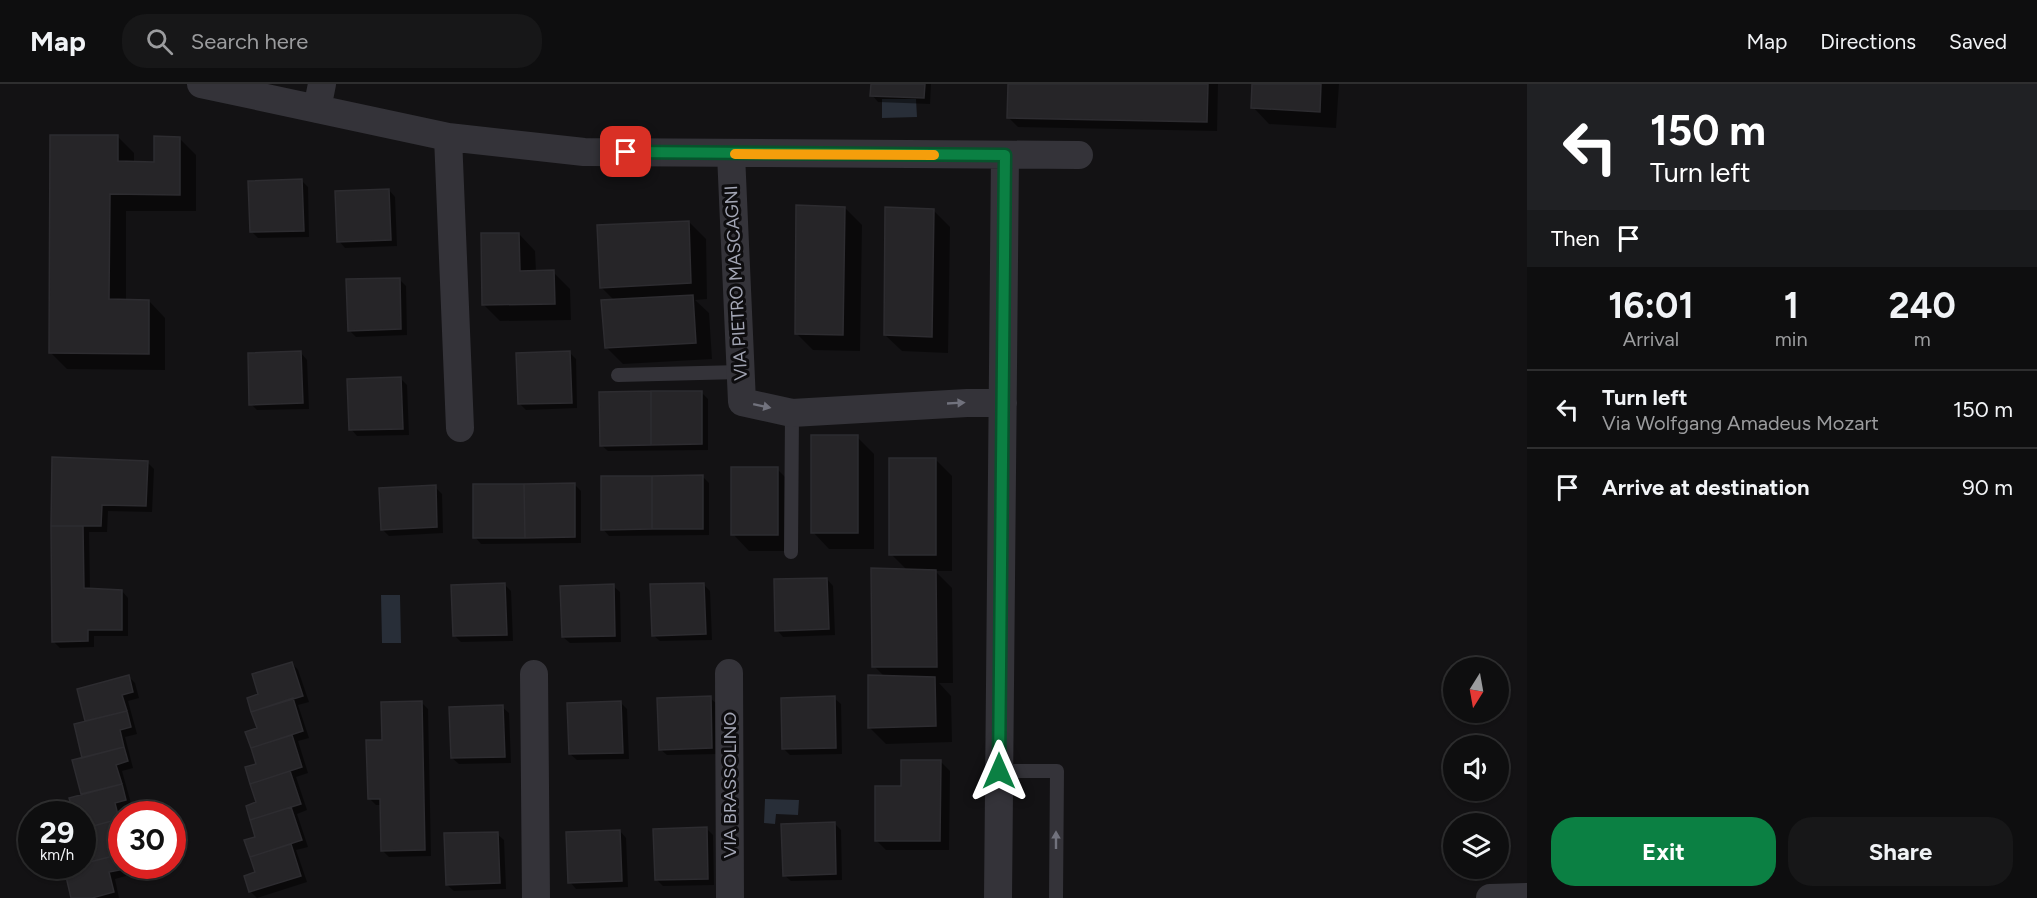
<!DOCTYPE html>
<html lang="en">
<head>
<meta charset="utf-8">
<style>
  :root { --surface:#0e0e0f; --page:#171718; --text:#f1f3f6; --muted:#9b9c9e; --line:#2e2e2f; --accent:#0b8043 }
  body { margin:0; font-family:Figtree,sans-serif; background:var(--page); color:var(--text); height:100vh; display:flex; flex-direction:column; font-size:22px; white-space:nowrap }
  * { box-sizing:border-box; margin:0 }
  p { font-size:20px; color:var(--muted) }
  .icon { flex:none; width:33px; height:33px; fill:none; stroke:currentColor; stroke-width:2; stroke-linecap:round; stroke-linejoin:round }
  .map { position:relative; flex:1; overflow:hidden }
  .side { display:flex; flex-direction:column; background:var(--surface); width:510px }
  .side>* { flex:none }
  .guide { background:#202124; color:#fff; overflow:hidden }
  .needle { width:39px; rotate:191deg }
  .controls { position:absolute; left:1443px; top:573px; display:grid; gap:12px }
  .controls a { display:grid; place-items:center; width:66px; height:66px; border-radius:50%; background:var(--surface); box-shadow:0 2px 4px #0004,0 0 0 2px var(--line); font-size:30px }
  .speed { position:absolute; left:18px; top:717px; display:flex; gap:12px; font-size:30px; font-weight:700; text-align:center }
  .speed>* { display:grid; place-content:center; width:78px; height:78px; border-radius:50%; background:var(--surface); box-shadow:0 2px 4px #0004,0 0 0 2px var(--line); line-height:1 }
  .speed small { font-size:15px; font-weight:400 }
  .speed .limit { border:9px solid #d22; background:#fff; color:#111 }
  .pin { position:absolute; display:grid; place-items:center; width:51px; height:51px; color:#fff; margin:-26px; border-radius:12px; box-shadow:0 3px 9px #0006 }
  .me { position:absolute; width:66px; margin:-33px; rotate:0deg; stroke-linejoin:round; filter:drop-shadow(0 0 4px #0008) }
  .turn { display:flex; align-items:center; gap:21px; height:126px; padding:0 24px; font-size:27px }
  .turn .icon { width:78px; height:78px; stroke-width:2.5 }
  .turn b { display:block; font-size:42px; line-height:51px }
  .then { display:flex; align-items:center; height:57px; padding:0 24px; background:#0003; gap:12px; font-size:22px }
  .eta { display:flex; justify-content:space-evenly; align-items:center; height:102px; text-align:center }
  .eta b { font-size:36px; font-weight:700; line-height:42px }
  .primary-button { display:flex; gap:12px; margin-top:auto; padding:12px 24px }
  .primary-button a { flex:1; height:69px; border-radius:24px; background:var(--accent); color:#fff; font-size:24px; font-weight:700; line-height:69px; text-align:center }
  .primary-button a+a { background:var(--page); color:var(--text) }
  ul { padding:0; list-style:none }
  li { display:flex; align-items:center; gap:18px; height:78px; padding:0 24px; border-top:2px solid var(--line) }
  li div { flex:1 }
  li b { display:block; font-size:22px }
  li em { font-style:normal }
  header { display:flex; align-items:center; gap:36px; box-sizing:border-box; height:84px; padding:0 30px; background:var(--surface); border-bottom:2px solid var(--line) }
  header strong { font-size:28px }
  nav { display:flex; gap:33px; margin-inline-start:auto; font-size:21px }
  .search { width:420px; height:54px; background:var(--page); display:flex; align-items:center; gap:15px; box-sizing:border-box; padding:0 21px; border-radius:24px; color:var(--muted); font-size:22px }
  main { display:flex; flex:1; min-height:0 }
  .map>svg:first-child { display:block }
  .water { fill:#282e38 }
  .shadow { fill:#0007 }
  .building { fill:#262528; stroke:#2d2c30; stroke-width:1.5 }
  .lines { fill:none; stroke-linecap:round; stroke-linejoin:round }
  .lane { stroke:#343339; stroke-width:14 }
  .street { stroke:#343339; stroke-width:28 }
  .oneway { fill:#71727d }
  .route-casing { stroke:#07532c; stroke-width:15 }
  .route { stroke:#0b8043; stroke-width:10 }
  .slow { stroke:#f59e0b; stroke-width:10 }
  .labels { text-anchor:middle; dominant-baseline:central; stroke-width:6; stroke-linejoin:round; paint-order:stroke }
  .street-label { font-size:18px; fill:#a3a6b5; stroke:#0e0d0f }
</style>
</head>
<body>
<header>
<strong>Map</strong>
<div class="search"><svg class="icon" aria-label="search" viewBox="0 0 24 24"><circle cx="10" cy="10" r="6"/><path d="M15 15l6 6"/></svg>Search here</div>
<nav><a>Map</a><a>Directions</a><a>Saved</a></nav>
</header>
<main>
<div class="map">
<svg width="1527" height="814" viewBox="0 0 1527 814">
  <rect width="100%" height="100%" fill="#131214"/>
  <path class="water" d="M 882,15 L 916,15 L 917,33 L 882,34 Z
    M 381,511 L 400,511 L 401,559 L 382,559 Z
    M 765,715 L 799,716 L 798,731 L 776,730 L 775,740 L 764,739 Z"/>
  <path class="shadow" d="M 872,0 L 931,0 L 930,20 L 878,18 L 872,11 Z
    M 1009,0 L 1218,0 L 1217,47 L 1018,43 L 1008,33 Z
    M 1254,0 L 1339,0 L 1336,44 L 1269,40 L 1253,23 Z
    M 118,53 L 134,69 L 134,79 L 155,79 L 179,54 L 196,71 L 196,127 L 126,127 L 126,217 L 149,217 L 165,234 L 165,286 L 67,285 L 50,268 Z
    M 301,96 L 308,103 L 309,153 L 258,154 L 251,147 Z
    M 389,106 L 395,113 L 397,162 L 345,164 L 339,157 Z
    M 845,124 L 862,141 L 860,267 L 813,266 L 796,249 Z
    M 933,126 L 950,143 L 948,269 L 902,267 L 885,251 Z
    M 689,138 L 706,155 L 707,215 L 695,216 L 709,229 L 712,275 L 623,280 L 606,263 L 615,217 L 601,203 Z
    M 519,150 L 535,167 L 536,188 L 553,188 L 570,205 L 571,236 L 500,237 L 484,221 Z
    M 399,195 L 406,202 L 407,251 L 356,253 L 349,246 Z
    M 569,268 L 576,275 L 577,324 L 526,326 L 519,319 Z
    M 301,269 L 307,276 L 309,325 L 257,326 L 251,320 Z
    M 401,295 L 407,301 L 409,351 L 357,352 L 351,345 Z
    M 701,308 L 708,315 L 708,366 L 608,367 L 601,361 Z
    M 857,353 L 874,370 L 874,465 L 829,465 L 813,448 Z
    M 53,375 L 147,378 L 154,385 L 152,428 L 108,427 L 107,448 L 89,448 L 90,506 L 122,507 L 128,514 L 128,552 L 94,552 L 94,563 L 60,564 L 54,558 Z
    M 935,375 L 952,392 L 952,487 L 935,487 L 952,504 L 953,599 L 939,599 L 951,612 L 952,658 L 886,660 L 869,643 L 885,593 L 874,582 L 907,486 L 891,470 Z
    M 777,385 L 794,402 L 794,467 L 749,467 L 733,450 Z
    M 703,393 L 709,399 L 709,451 L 609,452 L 603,445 Z
    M 575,401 L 581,407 L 581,459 L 481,460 L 475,453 Z
    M 435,403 L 442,410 L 443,449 L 389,452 L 382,445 Z
    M 827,495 L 833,502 L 835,551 L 783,553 L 777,546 Z
    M 703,500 L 710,507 L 712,556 L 660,557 L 653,551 Z
    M 505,501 L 511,507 L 513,557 L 461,558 L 455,552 Z
    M 613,502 L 620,508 L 621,558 L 570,559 L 563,553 Z
    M 292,579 L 298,586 L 309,618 L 298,621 L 309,654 L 298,657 L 308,689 L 296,693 L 307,726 L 297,730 L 308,763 L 296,766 L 307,798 L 257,814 L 250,807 L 257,789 L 246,757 L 257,754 L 258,719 L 247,684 L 258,681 L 247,648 L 259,645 L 260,611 Z
    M 129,593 L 135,599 L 139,614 L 128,617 L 137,650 L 125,653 L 133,684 L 122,687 L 132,723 L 120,726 L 122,760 L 118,761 L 122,782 L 123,782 L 126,792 L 115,795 L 119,814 L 73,814 L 76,782 L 82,782 L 82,730 L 75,730 L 71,715 L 83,711 L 74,677 L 84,675 L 87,638 L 78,606 Z
    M 710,614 L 717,620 L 718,670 L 667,671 L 660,665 Z
    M 834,614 L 841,620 L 842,670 L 790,671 L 784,665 Z
    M 421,618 L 428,625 L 431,772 L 389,773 L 382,766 L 381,721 L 376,721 L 369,714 L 383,657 Z
    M 621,619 L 627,625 L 629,675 L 577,676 L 570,670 Z
    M 502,623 L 509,629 L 511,679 L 459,680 L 452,674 Z
    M 940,677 L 950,687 L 949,766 L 886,766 L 876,756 L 902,704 Z
    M 835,740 L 841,746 L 842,796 L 791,797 L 784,791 Z
    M 706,744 L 713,751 L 714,801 L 663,802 L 656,795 Z
    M 620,747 L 626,754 L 628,803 L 576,805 L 570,798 Z
    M 497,750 L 504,756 L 506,805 L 454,807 L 447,801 Z"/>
  <path class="building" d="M 871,0 L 925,0 L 924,14 L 870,12 Z
    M 1008,0 L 1208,0 L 1207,38 L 1007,34 Z
    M 1252,0 L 1321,0 L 1320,28 L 1251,24 Z
    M 50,51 L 118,51 L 118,77 L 154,78 L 154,52 L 180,53 L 180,111 L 110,110 L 109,215 L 149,216 L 149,270 L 49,269 Z
    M 302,95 L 304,147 L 250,148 L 248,97 Z
    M 389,105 L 391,156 L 337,158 L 335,107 Z
    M 796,121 L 845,123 L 843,251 L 795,250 Z
    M 885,123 L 934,125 L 932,253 L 884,251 Z
    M 689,137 L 691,199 L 600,204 L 597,141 Z
    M 481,149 L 519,149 L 520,187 L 554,186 L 555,220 L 482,221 Z
    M 400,194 L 401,245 L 348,247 L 346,195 Z
    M 693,211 L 696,259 L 605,264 L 601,216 Z
    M 301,267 L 303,319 L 249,321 L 248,269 Z
    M 570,267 L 572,319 L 518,320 L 516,269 Z
    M 401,293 L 403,345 L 349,346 L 347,295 Z
    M 651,307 L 702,307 L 702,360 L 651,361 Z
    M 651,307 L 651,361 L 600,362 L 599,308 Z
    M 811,351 L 858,351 L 858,449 L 811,449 Z
    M 52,373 L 148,377 L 146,422 L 102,421 L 101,442 L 51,442 Z
    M 889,374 L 936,374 L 936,471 L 889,471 Z
    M 731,383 L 778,383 L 778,451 L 731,451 Z
    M 703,391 L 703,445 L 652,445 L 652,392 Z
    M 601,392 L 652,392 L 652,445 L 601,446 Z
    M 575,399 L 575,453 L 525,454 L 524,400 Z
    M 473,400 L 524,400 L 525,454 L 473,454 Z
    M 436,401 L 437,443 L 381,446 L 379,404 Z
    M 51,442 L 83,442 L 84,504 L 122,506 L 122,546 L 88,546 L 88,557 L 52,558 Z
    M 871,484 L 936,486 L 937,583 L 872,583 Z
    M 827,494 L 829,545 L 775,547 L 774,495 Z
    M 505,499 L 507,551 L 453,552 L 451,501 Z
    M 704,499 L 706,550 L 652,552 L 650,500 Z
    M 614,500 L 615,552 L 562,553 L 560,502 Z
    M 292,578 L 303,612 L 251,628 L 247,614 L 258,610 L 252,590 Z
    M 129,591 L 133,608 L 122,611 L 127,627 L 85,637 L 77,605 Z
    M 868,591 L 935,593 L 936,642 L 868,644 Z
    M 711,612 L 712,664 L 659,666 L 657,614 Z
    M 835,612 L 836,664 L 782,665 L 781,614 Z
    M 293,614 L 303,647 L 251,664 L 245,648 L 257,644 L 251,628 Z
    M 422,617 L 425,766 L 381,767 L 380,715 L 368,715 L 366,656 L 382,656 L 381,618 Z
    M 621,617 L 623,669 L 569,670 L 567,619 Z
    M 503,621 L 505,673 L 451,674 L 449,623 Z
    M 127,627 L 131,643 L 120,646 L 124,663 L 82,674 L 74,640 Z
    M 292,651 L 302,683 L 250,700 L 245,683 L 256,680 L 251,664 Z
    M 124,663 L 128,677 L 116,681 L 122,700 L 81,710 L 72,676 Z
    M 901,676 L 941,676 L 940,757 L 875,757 L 875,702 L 901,702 Z
    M 290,687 L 301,720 L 250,736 L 246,722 L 256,718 L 250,700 Z
    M 122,700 L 126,716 L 115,719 L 119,735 L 82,745 L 82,730 L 74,730 L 69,714 Z
    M 291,723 L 302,756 L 250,773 L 244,756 L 255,753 L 250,736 Z
    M 119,735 L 122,752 L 112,755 L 117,771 L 82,780 L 82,745 Z
    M 835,738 L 836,790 L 783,792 L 781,740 Z
    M 707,743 L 708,795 L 655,796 L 653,745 Z
    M 620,746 L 622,797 L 568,799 L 566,748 Z
    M 498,748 L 500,799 L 446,801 L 444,749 Z
    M 291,760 L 301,792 L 249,808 L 244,792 L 255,788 L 250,773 Z
    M 117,771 L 120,786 L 109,788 L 114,808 L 92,814 L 71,814 L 64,784 L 82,782 L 82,780 Z"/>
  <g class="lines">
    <path class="lane" d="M 618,291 L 741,288
      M 791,468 L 792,329
      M 999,687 L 1057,687 L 1056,814"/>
    <path class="street" d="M 201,0 L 448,53 L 584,68 L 1079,71
      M 317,25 L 322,0
      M 448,53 L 460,344
      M 731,70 L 742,318 L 792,329 L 967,319 L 1003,319
      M 729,589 L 730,814
      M 534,590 L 536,814
      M 998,814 L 1005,71
      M 1490,814 L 1527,813"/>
  </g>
  <defs><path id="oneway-solid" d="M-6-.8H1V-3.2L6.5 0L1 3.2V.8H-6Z" transform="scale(1.5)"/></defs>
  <g class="oneway">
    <use href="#oneway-solid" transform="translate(956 319) rotate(-3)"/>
    <use href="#oneway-solid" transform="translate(762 322) rotate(12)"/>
    <use href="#oneway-solid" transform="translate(1056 756) rotate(-90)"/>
  </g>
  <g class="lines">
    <defs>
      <path id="route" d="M 626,68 L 1005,71 L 999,687"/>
    </defs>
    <use href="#route" class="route-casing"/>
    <use href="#route" class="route"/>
    <path class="slow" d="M 735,70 L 934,71"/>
  </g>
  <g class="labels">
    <g class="street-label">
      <text transform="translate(736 199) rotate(-93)">VIA PIETRO MASCAGNI</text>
      <text transform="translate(730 701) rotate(-90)">VIA BRASSOLINO</text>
    </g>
  </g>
</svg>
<div class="controls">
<a><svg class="needle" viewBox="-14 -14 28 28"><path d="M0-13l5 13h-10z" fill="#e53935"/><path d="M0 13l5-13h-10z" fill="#9b9c9e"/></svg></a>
<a><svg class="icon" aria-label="sound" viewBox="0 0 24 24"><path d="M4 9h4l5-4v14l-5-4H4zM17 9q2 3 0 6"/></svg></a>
<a><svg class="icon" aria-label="layers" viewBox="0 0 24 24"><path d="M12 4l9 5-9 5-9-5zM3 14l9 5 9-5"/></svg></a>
</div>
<div class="speed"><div>29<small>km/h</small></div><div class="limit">30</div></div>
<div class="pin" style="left:626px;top:68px;background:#d93025"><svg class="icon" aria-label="arrive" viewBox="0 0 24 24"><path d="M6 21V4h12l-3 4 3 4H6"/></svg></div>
<svg class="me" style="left:999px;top:687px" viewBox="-20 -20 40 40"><path d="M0-17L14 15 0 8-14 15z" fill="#0b8043" stroke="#fff" stroke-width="4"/></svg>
</div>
<section class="side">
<div class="guide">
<div class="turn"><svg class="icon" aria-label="left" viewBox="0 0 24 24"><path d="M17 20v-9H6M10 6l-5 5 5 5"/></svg><div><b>150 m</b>Turn left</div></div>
<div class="then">Then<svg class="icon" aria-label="arrive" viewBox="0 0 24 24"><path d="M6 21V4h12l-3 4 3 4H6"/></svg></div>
</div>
<div class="eta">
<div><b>16:01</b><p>Arrival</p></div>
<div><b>1</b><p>min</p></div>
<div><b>240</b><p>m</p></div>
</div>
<ul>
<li><svg class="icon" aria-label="left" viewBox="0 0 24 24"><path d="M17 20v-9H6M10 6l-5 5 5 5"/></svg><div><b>Turn left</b><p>Via Wolfgang Amadeus Mozart</p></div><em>150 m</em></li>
<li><svg class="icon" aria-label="arrive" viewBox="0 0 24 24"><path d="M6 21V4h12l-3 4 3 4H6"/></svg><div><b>Arrive at destination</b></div><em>90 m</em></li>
</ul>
<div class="primary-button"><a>Exit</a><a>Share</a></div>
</section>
</main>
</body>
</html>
